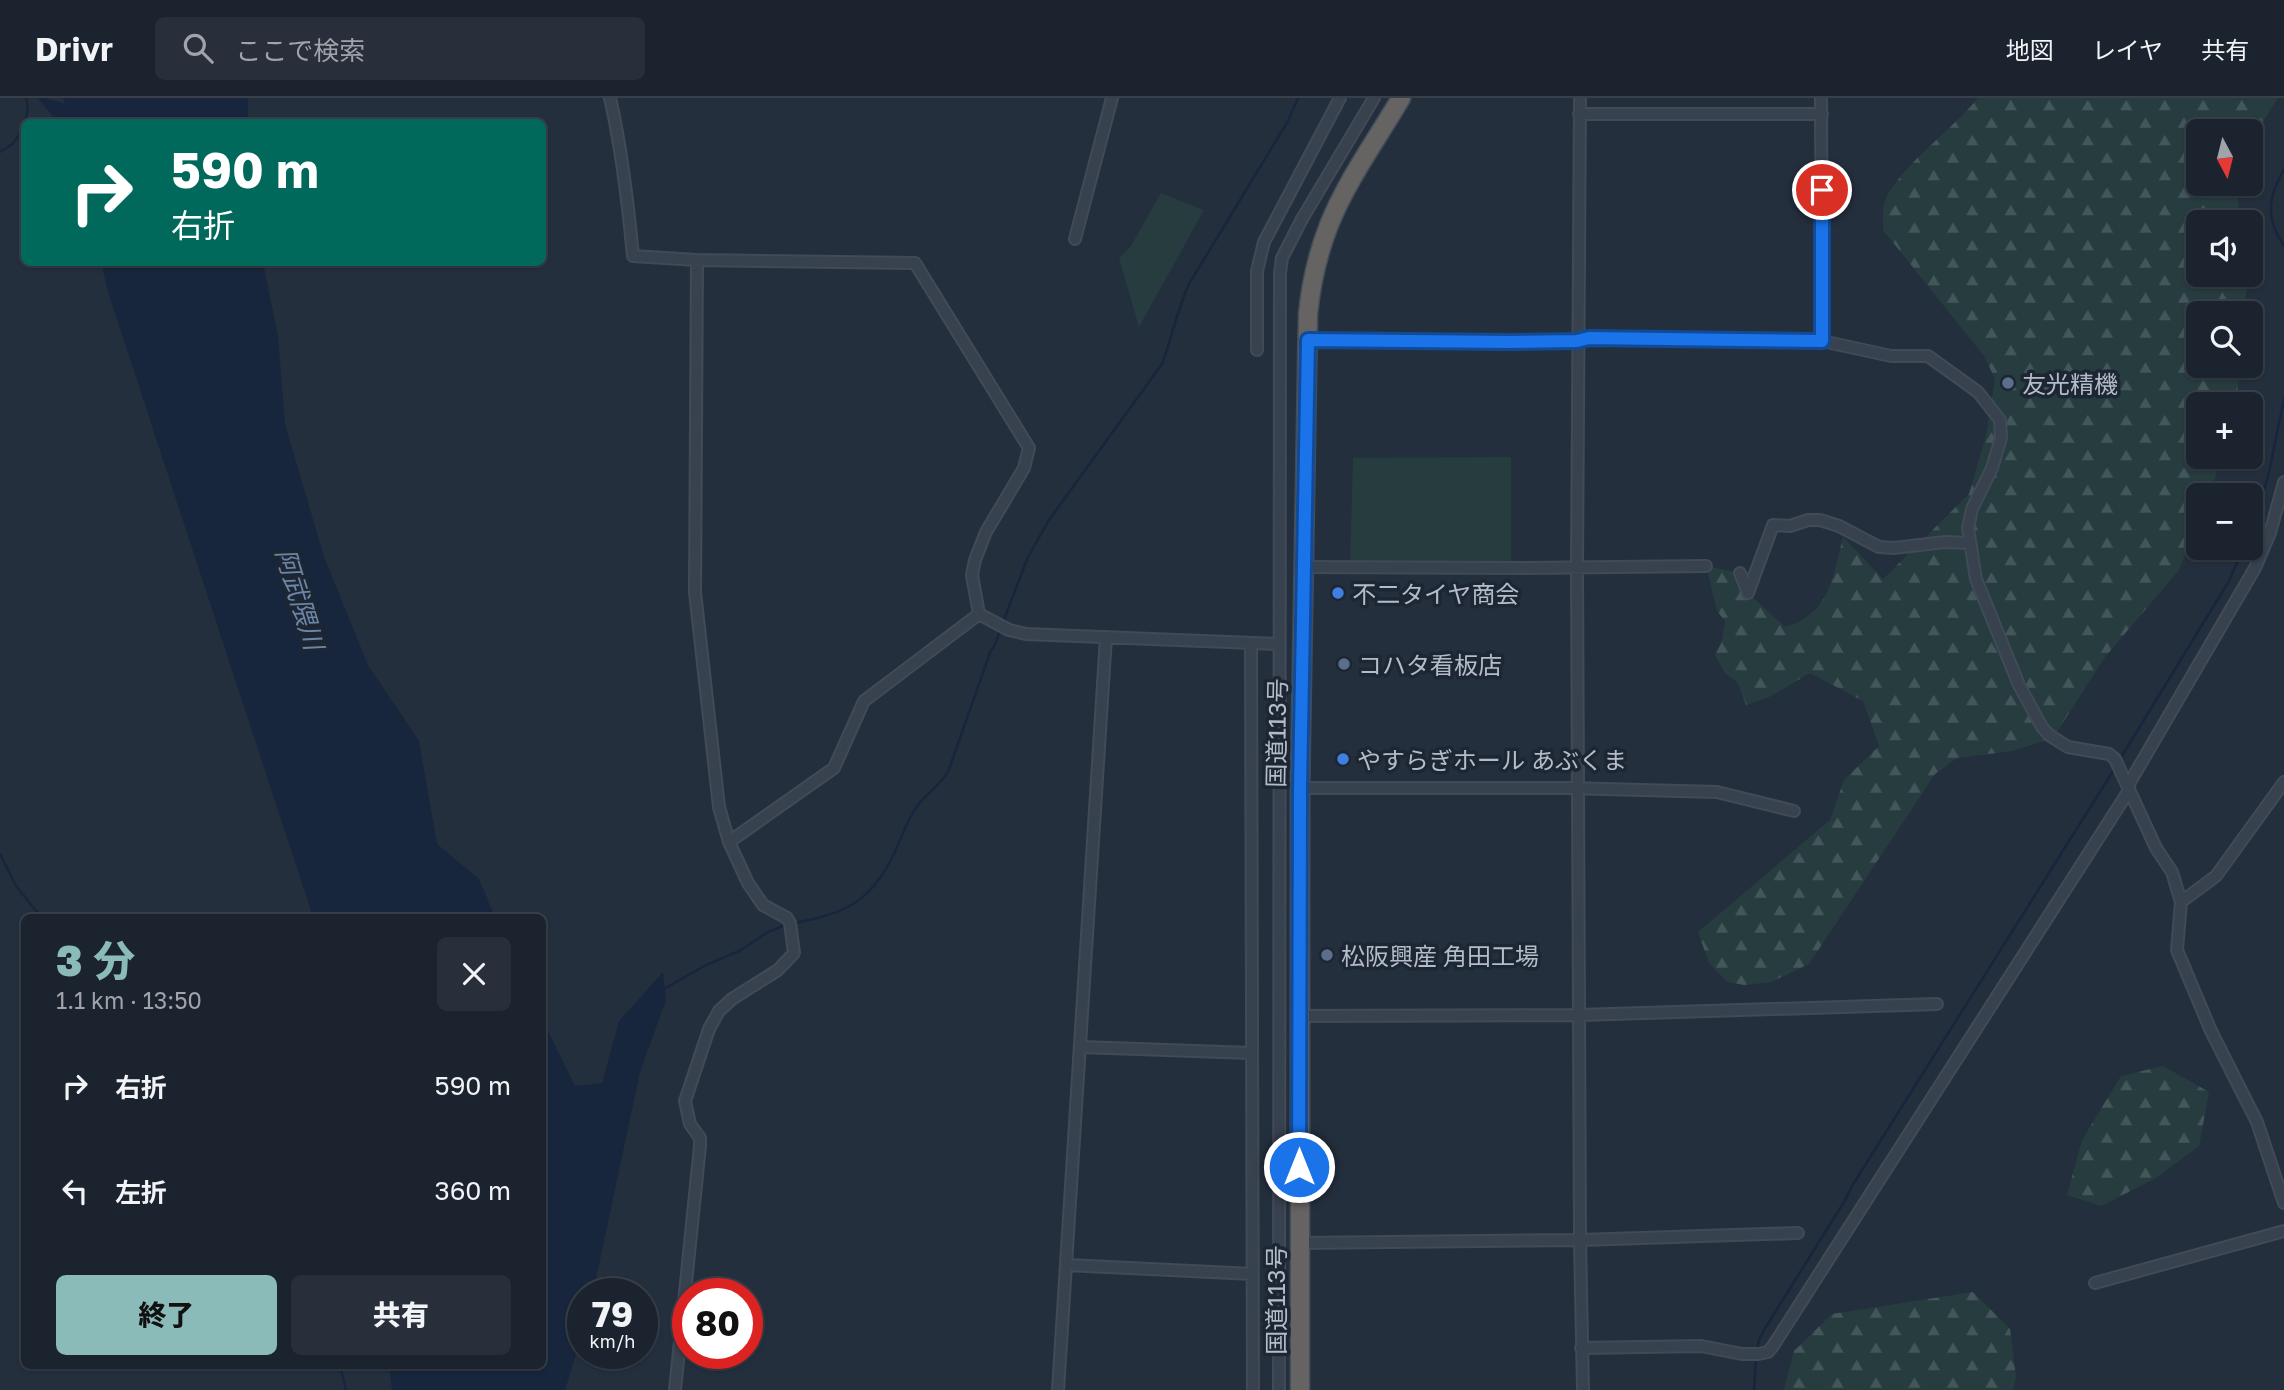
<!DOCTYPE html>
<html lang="ja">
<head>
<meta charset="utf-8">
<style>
  :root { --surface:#1b232e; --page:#282f3a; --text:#f1f3f6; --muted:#a0a4aa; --line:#39404a; --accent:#8bbbb9 }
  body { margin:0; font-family:"Golos Text","Noto Sans JP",sans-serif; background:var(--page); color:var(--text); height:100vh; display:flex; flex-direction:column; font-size:26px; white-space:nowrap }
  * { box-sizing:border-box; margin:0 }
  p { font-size:23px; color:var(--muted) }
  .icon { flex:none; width:38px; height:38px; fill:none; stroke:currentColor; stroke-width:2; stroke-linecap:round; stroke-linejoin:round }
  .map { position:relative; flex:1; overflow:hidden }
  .side { position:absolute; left:21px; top:816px; width:525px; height:455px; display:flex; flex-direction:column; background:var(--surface); border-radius:10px; box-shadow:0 2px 5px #0004,0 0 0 2px var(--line) }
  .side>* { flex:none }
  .top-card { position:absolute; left:21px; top:21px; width:525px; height:147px; border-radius:10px; box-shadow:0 2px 5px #0004,0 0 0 2px var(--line); background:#00695c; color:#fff; overflow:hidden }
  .needle { width:46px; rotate:173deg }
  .buttons { position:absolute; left:2186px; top:21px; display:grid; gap:14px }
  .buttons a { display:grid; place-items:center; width:77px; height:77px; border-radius:10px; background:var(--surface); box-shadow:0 2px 5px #0004,0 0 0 2px var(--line); font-size:35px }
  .speed { position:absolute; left:567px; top:1180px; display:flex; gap:14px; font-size:35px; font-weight:700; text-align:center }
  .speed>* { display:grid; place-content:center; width:91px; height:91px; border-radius:50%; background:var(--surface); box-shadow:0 2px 5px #0004,0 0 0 2px var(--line); line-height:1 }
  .speed small { font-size:18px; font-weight:400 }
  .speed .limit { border:10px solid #d22; background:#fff; color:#111 }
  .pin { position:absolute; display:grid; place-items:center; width:60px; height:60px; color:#fff; margin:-30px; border:4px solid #fff; border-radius:50%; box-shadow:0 2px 7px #0007 }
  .me { position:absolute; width:77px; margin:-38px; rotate:0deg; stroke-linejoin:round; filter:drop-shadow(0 0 5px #0008) }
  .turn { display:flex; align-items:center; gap:24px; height:147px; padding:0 35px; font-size:32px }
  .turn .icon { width:91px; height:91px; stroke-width:2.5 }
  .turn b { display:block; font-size:49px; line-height:60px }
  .round { display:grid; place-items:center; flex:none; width:74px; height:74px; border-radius:10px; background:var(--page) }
  .summary { display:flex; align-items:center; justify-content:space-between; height:119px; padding:0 35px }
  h1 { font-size:42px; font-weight:800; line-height:52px; color:var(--accent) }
  .cta { display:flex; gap:14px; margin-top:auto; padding:14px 35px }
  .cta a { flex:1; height:80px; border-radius:10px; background:var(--accent); color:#111; font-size:28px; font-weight:800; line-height:80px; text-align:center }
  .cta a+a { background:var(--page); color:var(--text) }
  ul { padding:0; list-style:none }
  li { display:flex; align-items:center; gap:21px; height:105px; padding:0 35px }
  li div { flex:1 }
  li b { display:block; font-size:26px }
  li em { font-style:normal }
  header { display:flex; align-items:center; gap:42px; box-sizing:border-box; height:98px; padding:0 35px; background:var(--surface); border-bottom:2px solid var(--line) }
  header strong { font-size:33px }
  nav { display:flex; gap:38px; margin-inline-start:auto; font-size:24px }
  .search { width:490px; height:63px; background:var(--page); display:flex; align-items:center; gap:18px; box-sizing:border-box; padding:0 24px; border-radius:10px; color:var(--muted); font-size:26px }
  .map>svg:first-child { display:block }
  .green { fill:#263c3f }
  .forest { fill:url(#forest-firs) }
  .water { fill:#17263c }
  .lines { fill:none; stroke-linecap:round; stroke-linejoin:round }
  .stream { stroke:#17263c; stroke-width:2.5 }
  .minor-casing { stroke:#414a57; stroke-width:14 }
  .trunk-casing { stroke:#434c59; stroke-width:21 }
  .minor { stroke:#38414e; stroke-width:10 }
  .trunk { stroke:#656462; stroke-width:18 }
  .route-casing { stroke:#114b97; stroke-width:18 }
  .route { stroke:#1a73e8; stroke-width:12 }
  .service-dot { fill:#5c6f8a; stroke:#1d2633; stroke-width:2.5 }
  .shop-dot { fill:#3f7fe0; stroke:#1d2633; stroke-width:2.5 }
  .labels { text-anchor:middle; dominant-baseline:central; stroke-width:7; stroke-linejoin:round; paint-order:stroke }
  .poi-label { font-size:24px; fill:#b4bcc9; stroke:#1d2633; text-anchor:start }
  .street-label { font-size:24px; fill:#b4bcc9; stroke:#1d2633 }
  .water-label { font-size:26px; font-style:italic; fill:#6d86a8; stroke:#1d2633 }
</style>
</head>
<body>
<header>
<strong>Drivr</strong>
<div class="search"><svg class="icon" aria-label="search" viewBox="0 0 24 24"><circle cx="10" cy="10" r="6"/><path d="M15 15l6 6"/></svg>ここで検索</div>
<nav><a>地図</a><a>レイヤ</a><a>共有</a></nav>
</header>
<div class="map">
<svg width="2284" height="1292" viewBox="0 0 2284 1292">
  <defs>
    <pattern id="forest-firs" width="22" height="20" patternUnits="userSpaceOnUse" patternTransform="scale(1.75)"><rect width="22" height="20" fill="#263c3f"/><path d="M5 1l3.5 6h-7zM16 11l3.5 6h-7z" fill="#435659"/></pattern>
  </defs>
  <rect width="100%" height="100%" fill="#242f3e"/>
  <path class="green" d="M 1161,95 L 1204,112 L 1139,229 L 1119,160 L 1131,148 Z
    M 1511,359 L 1511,464 L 1350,465 L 1353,360 Z"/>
  <path class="forest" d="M 1978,0 L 2278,0 L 2251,42 L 2250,33 L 2198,33 L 2198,86 L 2236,86 L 2240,124 L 2198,124 L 2198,177 L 2247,177 L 2245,215 L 2198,215 L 2198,268 L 2240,268 L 2236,306 L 2198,306 L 2198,359 L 2223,359 L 2208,397 L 2198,397 L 2198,424 L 2179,472 L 2105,559 L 2053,640 L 2012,653 L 1957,660 L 1935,676 L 1809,866 L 1771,884 L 1744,887 L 1728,884 L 1709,865 L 1698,834 L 1830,722 L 1844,682 L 1879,648 L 1863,603 L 1810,575 L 1769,599 L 1746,607 L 1737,584 L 1725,575 L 1715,557 L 1722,542 L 1725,523 L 1717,513 L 1706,468 L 1740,475 L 1748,495 L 1785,529 C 1830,516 1833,479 1843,439 L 1883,481 L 1969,396 L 1986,338 L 1995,281 L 1984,258 L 1883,132 C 1883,122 1882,108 1886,100 C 1903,66 1952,32 1978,0 Z
    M 2163,968 L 2209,994 L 2199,1048 L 2156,1080 L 2101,1108 L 2067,1097 L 2082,1042 L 2121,978 Z
    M 1973,1194 L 2010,1231 L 2016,1279 L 2013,1292 L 1784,1292 L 1794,1253 L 1832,1216 Z"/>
  <path class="water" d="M 38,0 L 47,0 L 65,6 L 63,0 L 248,0 L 248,24 L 57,24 Z
    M 101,165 L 263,165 L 278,238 L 285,326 L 324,459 L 368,567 L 419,643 L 437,746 L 479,781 L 495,819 L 313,819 L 109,197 Z
    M 663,874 L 666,902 L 640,974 L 593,1195 L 583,1195 L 583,1234 L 565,1292 L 392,1292 L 389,1267 L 542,1267 L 543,923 L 575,988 L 602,985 L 619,923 Z"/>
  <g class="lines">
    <path class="stream" d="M 0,54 C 4,51 11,48 14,44 C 23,34 31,13 26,0
      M 2284,71 C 2268,99 2265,121 2284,148
      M 2250,433 L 2268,379 L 2284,301
      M 1003,524 L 1028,459 L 1049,422 L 1162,266 C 1172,239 1177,212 1189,186 L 1288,23 L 1298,0
      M 2120,661 L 2229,483 L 2243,450
      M 0,756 L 16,788 L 41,819
      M 794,825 C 847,815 871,804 895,754 C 901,740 907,723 916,710 C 925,696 940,688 948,674 L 991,552 L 994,549 L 1001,530
      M 664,891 L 704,868 L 739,853 L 768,834 L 788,826
      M 1757,1252 L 1759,1242 L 1764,1232 L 1844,1104 L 1852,1088 L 2115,670
      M 340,1267 L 346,1292
      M 1754,1292 L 1756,1259"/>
    <defs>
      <path id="minor" d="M 610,0 C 622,52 628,105 633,158 L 697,162 L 915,165 L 1029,350 L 1024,370 L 986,434 L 975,462 L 972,477 L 979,516 L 1009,532 L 1026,536 L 1279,546
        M 1580,0 L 1577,468 L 1580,1142 L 1583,1292
        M 1821,0 L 1822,243
        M 1579,16 L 1822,16
        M 1075,141 L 1112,0
        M 1308,242 L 1510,244 L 1577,243 L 1589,240 L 1822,243 L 1891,258 L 1928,258 L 1978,294 L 2000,322 L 2001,340 L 1992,370 L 1972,411 L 1968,430 L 1976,481 L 2019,587 L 2042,629 L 2049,637 L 2068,649 L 2109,656 L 2115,661 L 2156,750 L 2172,774 L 2181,804 L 2177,852 L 2211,933 L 2257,1024 L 2284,1105
        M 1257,252 L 1257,173 L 1264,144 L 1340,0
        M 1302,469 L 1522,470 L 1706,468
        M 1740,475 L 1748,495
        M 1748,495 L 1773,427 L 1790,428 L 1808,422 L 1820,422 L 1839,428 L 1879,449 L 1894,450 L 1945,444 L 1969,445
        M 1251,545 L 1253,1292
        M 1300,690 L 1567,690 L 1717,694 L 1794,713
        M 729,744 L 834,670 L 864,603 L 979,516
        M 2181,804 L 2216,778 L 2284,684
        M 1299,918 L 1579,917 L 1937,906
        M 1081,949 L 1252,955
        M 1299,1145 L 1580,1142 L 1798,1135
        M 1067,1167 L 1253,1176
        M 2095,1185 L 2284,1133
        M 1581,1250 L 1701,1248 L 1742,1256 L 1758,1256 L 1768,1254 L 1773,1248 L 2128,694 L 2130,684 L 2255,470 L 2270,435 L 2284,384
        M 675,1292 L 700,1048 L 700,1040 L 690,1026 L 685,1003 L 709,931 L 719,913 L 732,901 L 778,872 L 794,855 L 790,825 L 787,820 L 763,807 L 748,785 L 729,744 L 719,709 L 695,494 L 697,162
        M 1058,1292 L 1106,539
        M 1279,1292 L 1280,175 L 1282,160 L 1302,121 L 1374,0"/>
      <path id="trunk" d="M 1300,1292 L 1300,690 L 1308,216 C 1311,186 1318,155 1329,127 C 1347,82 1377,41 1401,0"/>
    </defs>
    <use href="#minor" class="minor-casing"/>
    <use href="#trunk" class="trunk-casing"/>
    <use href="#minor" class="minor"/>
    <use href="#trunk" class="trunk"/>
  </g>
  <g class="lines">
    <defs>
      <path id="route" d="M 1299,1069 L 1300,690 L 1308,242 L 1510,244 L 1577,243 L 1589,240 L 1822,243 L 1822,92"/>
    </defs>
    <use href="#route" class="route-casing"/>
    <use href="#route" class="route"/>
  </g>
  <g class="service-dot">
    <circle cx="2008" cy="285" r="7"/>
    <circle cx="1344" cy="566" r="7"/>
    <circle cx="1327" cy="857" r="7"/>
  </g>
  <g class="shop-dot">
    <circle cx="1338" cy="495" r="7"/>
    <circle cx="1343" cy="661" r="7"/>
  </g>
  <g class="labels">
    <g class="poi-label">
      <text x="2022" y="285">友光精機</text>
      <text x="1352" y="495">不二タイヤ商会</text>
      <text x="1358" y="566">コハタ看板店</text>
      <text x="1357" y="661">やすらぎホール あぶくま</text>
      <text x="1341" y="857">松阪興産 角田工場</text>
    </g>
    <g class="street-label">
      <text transform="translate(1276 635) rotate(-89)">国道113号</text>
      <text transform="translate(1275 1202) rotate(-90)">国道113号</text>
    </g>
    <g class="water-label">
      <text transform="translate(300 501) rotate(73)">阿武隈川</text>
    </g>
  </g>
</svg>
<div class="buttons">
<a><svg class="needle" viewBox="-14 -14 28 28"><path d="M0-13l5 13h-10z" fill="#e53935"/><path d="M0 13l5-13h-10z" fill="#a0a4aa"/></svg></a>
<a><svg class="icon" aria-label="sound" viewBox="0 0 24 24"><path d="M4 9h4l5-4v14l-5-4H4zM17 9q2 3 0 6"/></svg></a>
<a><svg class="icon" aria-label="search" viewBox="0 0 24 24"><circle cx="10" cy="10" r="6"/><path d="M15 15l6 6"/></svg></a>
<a>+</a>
<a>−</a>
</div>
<div class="speed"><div>79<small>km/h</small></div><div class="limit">80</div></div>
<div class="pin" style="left:1822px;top:92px;background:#d93025"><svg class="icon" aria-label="arrive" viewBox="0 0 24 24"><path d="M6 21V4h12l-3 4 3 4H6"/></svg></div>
<svg class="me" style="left:1299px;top:1069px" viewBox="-20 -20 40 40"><circle r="17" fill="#1a73e8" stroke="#fff" stroke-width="3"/><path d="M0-11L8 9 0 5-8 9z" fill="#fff"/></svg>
<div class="top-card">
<div class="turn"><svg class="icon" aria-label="right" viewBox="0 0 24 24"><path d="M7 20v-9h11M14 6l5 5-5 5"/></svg><div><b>590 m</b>右折</div></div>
</div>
<section class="side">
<div class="summary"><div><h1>3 分</h1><p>1.1 km · 13:50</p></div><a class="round"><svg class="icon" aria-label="close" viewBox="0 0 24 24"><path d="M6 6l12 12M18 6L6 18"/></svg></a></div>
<ul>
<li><svg class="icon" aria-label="right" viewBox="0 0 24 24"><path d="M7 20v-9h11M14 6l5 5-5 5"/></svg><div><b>右折</b></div><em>590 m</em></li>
<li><svg class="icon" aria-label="left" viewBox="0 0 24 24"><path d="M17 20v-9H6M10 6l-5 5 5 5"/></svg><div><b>左折</b></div><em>360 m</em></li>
</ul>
<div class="cta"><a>終了</a><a>共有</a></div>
</section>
</div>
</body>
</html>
